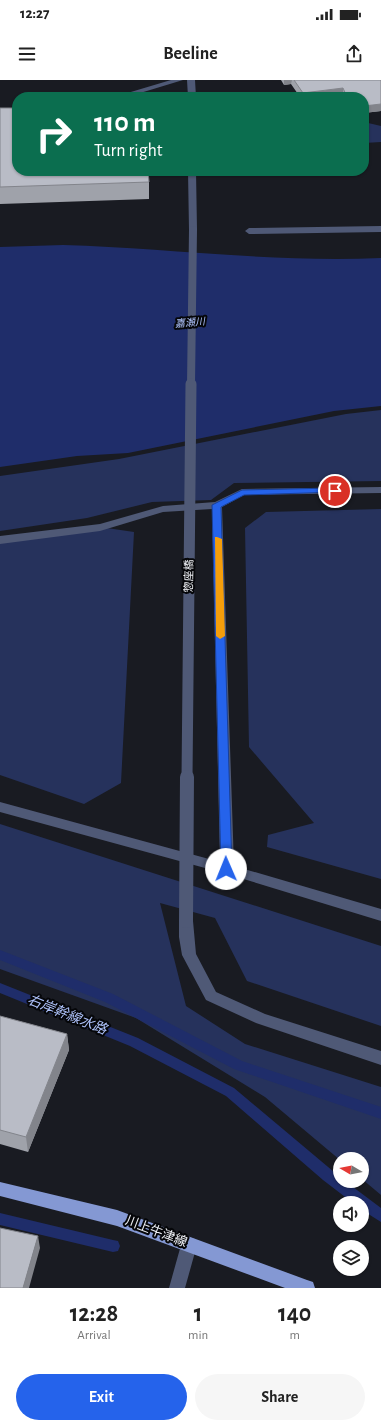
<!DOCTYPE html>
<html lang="en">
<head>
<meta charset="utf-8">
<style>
  :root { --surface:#fff; --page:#f6f6f6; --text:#222; --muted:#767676; --accent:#2563eb }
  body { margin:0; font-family:"Alegreya Sans","Noto Sans JP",sans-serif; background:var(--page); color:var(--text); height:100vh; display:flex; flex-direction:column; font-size:15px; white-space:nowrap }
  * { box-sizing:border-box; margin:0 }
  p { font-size:13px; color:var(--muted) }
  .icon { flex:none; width:22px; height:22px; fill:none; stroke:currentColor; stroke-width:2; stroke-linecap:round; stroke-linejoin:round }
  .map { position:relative; height:1208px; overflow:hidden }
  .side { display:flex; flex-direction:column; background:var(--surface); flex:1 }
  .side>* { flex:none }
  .guide { position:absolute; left:12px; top:12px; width:357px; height:84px; border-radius:16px; box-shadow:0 1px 3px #0004; background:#0b6e4f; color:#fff; overflow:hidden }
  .needle { width:26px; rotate:280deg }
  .controls { position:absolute; left:333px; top:1072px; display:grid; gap:8px }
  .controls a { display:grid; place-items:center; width:36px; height:36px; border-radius:50%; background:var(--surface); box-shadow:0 1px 3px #0004; font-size:20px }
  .pin { position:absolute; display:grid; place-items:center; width:34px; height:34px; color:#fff; margin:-17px; border:2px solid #fff; border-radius:50%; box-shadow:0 1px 4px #0007 }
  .me { position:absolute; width:44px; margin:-22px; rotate:359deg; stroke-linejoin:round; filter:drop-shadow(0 0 3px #0008) }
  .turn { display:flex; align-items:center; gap:14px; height:84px; padding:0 16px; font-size:18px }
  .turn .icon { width:52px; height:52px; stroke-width:2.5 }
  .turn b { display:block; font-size:28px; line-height:34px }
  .eta { display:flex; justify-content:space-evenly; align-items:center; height:68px; text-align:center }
  .eta b { font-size:24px; font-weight:600; line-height:28px }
  .button { display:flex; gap:8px; margin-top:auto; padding:8px 16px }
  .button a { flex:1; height:46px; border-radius:24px; background:var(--accent); color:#fff; font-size:16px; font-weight:600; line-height:46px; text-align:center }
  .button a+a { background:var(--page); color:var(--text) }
  .status { display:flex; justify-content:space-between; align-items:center; height:28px; padding:0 20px; background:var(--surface); direction:ltr }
  .status svg { height:11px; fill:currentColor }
  header { display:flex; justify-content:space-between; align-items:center; height:52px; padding:0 16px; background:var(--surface); font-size:18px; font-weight:600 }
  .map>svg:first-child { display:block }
  .green { fill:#26325c }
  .water { fill:#1f2d6a }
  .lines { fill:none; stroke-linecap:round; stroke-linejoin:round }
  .stream { fill:#1f2d6a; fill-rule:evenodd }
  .minor { fill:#4f5976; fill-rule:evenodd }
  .major { fill:#8498d3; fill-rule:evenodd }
  .minor-bridge-far2 { stroke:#4f5976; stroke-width:8 }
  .minor-bridge-far1 { stroke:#4f5976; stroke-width:11 }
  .minor-bridge { stroke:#4f5976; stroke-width:14 }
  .wall { fill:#9fa2aa }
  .shaded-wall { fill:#82848b }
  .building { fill:#b9bcc6; stroke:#82848b }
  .route { fill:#2563eb; stroke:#184099 }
  .slow { fill:#f59e0b }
  .labels { text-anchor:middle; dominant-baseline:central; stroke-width:4; stroke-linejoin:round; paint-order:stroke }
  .far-water-label { font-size:10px; font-style:italic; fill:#adc1f9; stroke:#050609 }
  .street-label { font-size:11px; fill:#f0f2f7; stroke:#050609 }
  .near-street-label { font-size:13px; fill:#f0f2f7; stroke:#050609 }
  .near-water-label { font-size:14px; font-style:italic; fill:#adc1f9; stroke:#050609 }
</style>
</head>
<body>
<div class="status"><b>12:27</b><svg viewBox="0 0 49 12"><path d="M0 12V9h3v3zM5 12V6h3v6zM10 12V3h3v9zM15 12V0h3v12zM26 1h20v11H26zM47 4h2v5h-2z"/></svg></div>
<header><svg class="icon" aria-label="menu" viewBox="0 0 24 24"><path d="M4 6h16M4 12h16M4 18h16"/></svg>Beeline<svg class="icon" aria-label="share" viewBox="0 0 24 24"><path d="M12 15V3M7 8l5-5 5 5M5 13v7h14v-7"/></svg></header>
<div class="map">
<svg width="381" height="1208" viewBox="0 0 381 1208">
  <rect width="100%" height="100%" fill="#191b22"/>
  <path class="green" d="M 364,42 L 381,46 L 381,62 L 364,63 Z
    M 381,330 L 381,401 L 234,403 L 211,420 L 152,422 L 87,438 L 0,451 L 0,396 L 119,379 L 346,334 Z
    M 381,429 L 381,799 L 267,767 L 268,755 L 314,743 L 249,667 L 245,448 L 266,432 Z
    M 100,447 L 134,452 L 121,703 L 84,724 L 0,695 L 0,460 Z
    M 0,744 L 381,866 L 381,946 L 247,901 L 215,838 L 160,823 L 186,926 L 245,964 L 381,1007 L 381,1115 L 362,1099 L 362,1079 L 340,1080 L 265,1017 L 136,938 L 0,889 Z"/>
  <path class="water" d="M 63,165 C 169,168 275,183 381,178 L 381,326 L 334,331 L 128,373 L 77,376 L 0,387 L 0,167 Z"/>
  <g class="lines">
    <path class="stream" d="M 0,870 L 113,914 L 242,981 L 381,1027 L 381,1039 L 234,989 L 105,922 L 0,880 Z
      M 0,903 L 138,958 L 234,1008 L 340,1097 L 340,1101 L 345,1101 L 381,1128 L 381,1142 L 362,1130 L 362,1123 L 353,1123 L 323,1100 L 226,1016 L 130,966 L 0,913 Z
      M 0,1133 L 113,1160 L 118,1161 L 120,1166 L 118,1171 L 113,1172 L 0,1145 Z"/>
    <path class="minor" d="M 171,0 L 183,0 L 127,17 L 114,17 Z
      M 187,0 L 195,0 L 196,17 L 188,17 Z
      M 288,14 L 291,14 L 291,17 L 276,17 Z
      M 188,91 L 196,91 L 197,150 L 193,153 L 189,150 Z
      M 381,146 L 381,152 L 249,154 L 245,151 L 249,148 Z
      M 381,407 L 381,413 L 244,415 L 222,427 L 234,786 L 381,829 L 381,841 L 227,794 L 0,732 L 0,722 L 220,782 L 212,429 L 163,432 L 100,451 L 0,464 L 0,456 L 100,444 L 163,426 L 215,422 L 242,409 Z
      M 186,835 L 191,837 L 193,841 L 196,874 L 216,912 L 265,934 L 381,971 L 381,985 L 256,943 L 206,920 L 182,875 L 179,857 L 179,841 L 181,837 Z
      M 189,1157 L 195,1159 L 197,1165 L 185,1208 L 169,1208 L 181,1165 L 183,1159 Z"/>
    <path class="major" d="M 0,1102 L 117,1130 L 307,1200 L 313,1202 L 315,1208 L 285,1208 L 117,1146 L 0,1116 Z"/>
    <path class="minor-bridge-far2" d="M 191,305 L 193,150"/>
    <path class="minor-bridge-far1" d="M 187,698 L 191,304"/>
    <path class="minor-bridge" d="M 186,841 L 187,697"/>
  </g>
  <path class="wall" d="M 281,0 L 381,0 L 381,31 L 364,33 L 364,17 L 343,17 L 343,15 L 330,17 L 300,17 L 291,4 L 284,5 Z
    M 0,28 L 149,102 L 149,119 L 0,124 Z
    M 0,936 L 67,954 L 69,970 L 28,1072 L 0,1064 Z"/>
  <path class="shaded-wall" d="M 284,0 L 292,0 L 291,4 L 284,5 Z
    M 343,8 L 343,15 L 330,17 L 303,17 L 303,13 Z
    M 381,24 L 381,31 L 364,33 L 364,26 Z
    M 67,954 L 69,970 L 28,1072 L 26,1057 Z
    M 38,1156 L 40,1168 L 29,1208 L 23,1208 Z"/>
  <path class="building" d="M 294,0 L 381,0 L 381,24 L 364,26 L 364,17 L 347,17 L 343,8 L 303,13 Z
    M 0,28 L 17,28 L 17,91 L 148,91 L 149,102 L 0,107 Z
    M 0,936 L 67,954 L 26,1057 L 0,1050 Z
    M 0,1148 L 38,1156 L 23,1208 L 0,1208 Z"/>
  <path class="route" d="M 335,408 L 338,409 L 338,412 L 244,415 L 221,427 L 232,789 L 226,793 L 221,789 L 212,425 L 242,410 Z"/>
  <path class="slow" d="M 215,457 L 217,457 L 222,459 L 225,556 L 220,559 L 216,556 Z"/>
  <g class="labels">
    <g class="far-water-label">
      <text transform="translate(190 243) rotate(-5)">嘉瀬川</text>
    </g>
    <g class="street-label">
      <text transform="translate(189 496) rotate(-89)">惣座橋</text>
    </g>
    <g class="near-street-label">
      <text transform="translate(156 1152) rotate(21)">川上牛津線</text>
    </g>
    <g class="near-water-label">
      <text transform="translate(67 935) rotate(22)">右岸幹線水路</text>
    </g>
  </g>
</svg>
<div class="controls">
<a><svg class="needle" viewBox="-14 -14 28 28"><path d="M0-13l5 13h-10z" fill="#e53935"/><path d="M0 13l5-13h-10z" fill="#767676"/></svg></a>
<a><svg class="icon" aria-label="sound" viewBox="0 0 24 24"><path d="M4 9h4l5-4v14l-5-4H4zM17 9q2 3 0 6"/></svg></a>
<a><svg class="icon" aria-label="layers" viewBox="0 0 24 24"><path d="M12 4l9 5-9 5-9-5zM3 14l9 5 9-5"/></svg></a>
</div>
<div class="pin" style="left:335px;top:411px;background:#d93025"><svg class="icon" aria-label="arrive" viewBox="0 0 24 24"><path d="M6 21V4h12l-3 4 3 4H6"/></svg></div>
<svg class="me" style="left:226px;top:789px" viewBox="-20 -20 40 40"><circle r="19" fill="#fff"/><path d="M0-13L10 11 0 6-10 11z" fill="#2563eb"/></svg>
<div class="guide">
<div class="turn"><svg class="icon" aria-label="right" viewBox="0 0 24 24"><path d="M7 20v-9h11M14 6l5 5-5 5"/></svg><div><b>110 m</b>Turn right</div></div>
</div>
</div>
<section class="side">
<div class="eta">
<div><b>12:28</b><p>Arrival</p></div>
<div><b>1</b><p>min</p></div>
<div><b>140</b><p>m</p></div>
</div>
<div class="button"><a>Exit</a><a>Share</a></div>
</section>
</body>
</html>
